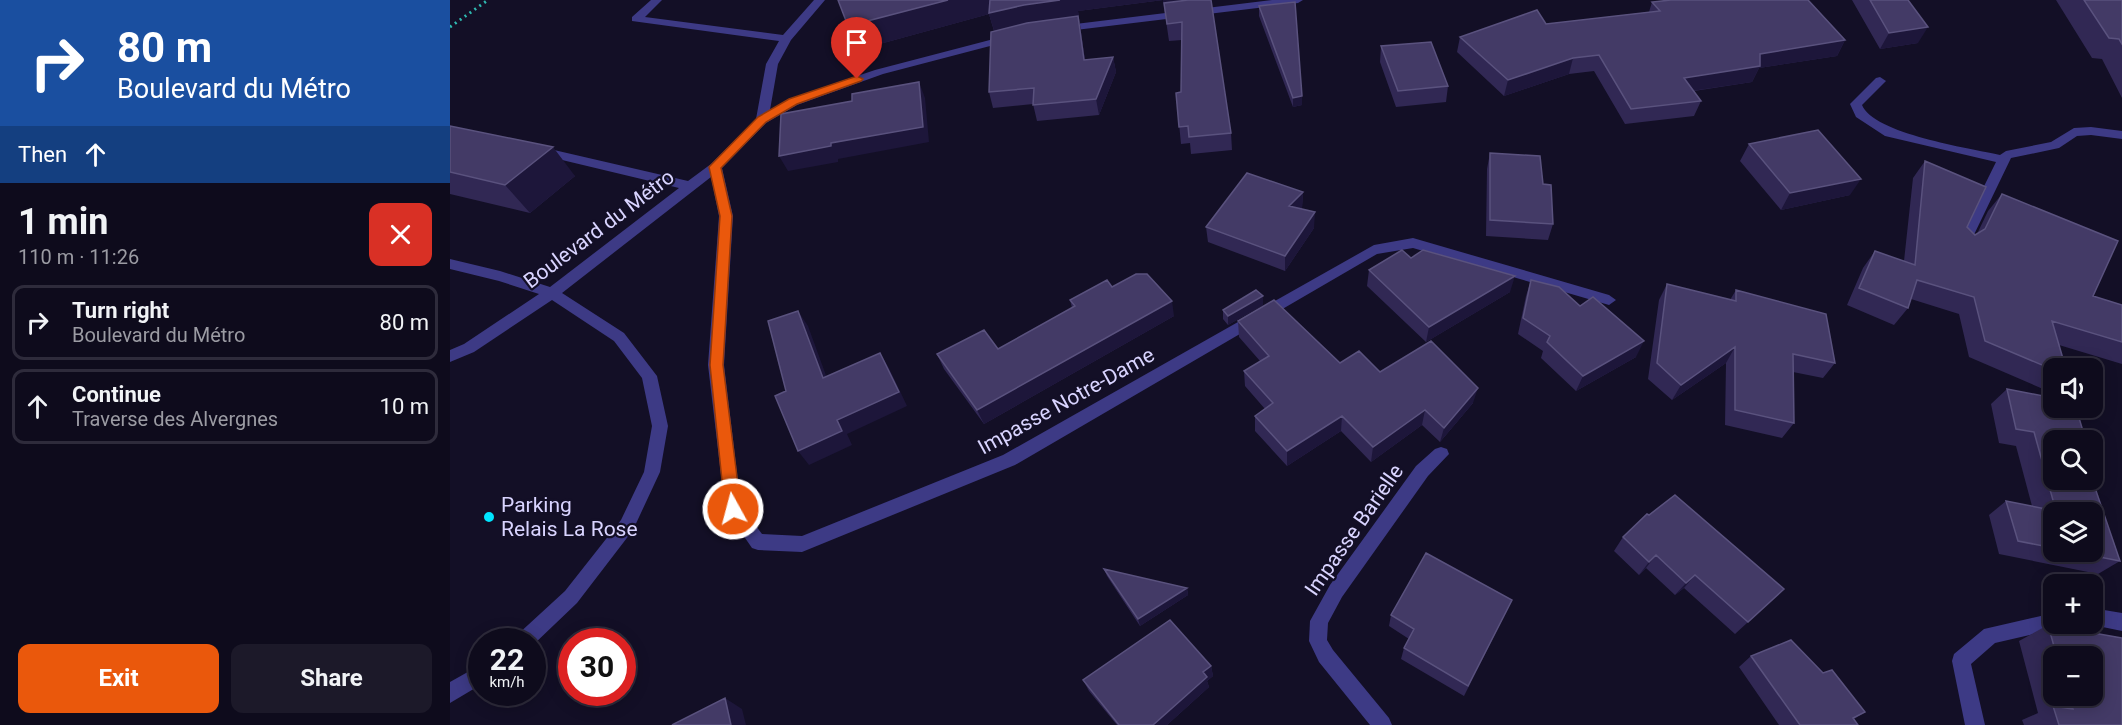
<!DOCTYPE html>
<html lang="en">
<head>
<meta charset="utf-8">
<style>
  :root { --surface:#0e0b1c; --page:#1c1929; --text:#f1f3f6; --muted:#9b9ba3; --line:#2e2b3b; --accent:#ea580c }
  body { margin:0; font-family:Roboto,sans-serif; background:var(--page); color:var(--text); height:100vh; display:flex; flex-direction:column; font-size:22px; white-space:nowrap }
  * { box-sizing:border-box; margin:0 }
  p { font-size:20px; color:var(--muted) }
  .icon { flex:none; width:33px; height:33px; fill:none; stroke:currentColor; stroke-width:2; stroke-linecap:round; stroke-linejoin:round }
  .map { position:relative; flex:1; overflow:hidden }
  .side { display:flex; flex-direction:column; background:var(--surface); width:450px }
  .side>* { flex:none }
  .top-card { background:#1a4fa0; color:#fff; overflow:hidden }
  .controls { position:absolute; left:1593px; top:358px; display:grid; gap:12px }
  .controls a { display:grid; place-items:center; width:60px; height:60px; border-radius:12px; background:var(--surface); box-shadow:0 3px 15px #0003,0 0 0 2px var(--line); font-size:30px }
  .speed { position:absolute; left:18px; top:628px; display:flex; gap:12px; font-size:30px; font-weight:700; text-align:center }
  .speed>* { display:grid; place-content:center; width:78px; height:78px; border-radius:50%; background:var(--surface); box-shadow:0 3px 15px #0003,0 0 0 2px var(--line); line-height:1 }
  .speed small { font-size:15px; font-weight:400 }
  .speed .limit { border:9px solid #d22; background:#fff; color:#111 }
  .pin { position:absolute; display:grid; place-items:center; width:51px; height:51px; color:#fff; margin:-62px -26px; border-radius:50% 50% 50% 0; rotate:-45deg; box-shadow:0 0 6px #0007 }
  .pin .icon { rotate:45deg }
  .me { position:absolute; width:66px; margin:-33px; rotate:353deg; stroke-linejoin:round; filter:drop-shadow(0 0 4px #0008) }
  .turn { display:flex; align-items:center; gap:21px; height:126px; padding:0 18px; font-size:27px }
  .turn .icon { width:78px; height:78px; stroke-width:2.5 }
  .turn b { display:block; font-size:42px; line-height:51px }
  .then { display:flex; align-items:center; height:57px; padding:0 18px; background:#0003; gap:12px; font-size:22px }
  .round { display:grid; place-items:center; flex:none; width:63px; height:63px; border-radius:12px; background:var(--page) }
  .summary { display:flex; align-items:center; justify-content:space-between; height:102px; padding:0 18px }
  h1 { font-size:36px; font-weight:700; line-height:45px }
  .button { display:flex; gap:12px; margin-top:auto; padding:12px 18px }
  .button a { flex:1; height:69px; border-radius:12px; background:var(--accent); color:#fff; font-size:24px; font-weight:700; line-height:69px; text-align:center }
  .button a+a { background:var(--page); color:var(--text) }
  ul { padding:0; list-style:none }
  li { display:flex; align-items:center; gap:18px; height:75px; margin:0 12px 9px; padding:0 6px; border:3px solid var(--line); border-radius:12px }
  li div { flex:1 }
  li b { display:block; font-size:22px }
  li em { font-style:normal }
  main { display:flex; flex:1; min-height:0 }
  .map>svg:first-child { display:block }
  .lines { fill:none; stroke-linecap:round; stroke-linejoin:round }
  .path { stroke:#2fb8b0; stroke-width:3; stroke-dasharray:2 4; stroke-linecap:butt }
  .minor { fill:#3d3a85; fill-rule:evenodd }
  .wall { fill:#312854; fill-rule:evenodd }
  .shaded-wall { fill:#1d163a }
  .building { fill:#433a66; stroke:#5a527e; stroke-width:1.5 }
  .route { fill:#ea580c; stroke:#983908; stroke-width:1.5 }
  .poi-dot { fill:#00e5ff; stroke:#130f26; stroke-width:2 }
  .labels { text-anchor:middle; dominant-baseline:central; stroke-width:4.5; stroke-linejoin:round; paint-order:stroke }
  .street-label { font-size:21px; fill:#d9d4ff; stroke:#130f26 }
  .poi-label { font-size:21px; fill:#d9d4ff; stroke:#130f26; text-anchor:start }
</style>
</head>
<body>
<main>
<section class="side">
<div class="top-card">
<div class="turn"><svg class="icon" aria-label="right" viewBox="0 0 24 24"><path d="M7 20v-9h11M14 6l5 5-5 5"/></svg><div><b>80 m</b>Boulevard du Métro</div></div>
<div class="then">Then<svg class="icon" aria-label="ahead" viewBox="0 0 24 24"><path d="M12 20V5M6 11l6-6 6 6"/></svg></div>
</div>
<div class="summary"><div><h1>1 min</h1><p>110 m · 11:26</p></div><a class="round" style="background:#d93025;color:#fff"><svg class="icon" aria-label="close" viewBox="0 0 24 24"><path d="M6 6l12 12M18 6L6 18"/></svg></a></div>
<ul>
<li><svg class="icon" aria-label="right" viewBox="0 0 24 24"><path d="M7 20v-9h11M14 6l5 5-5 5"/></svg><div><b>Turn right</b><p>Boulevard du Métro</p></div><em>80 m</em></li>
<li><svg class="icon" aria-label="ahead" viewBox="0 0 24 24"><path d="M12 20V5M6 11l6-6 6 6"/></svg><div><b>Continue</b><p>Traverse des Alvergnes</p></div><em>10 m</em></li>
</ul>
<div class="button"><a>Exit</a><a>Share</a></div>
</section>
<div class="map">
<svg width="1672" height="725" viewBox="0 0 1672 725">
  <rect width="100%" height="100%" fill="#130f26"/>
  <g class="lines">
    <path class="path" d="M 0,27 L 38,0"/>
    <path class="minor" d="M 201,0 L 212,0 L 195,17 L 333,35 L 364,0 L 375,0 L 341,40 L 328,64 L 320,110 L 339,99 L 425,70 L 559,35 L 565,38 L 563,40 L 433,74 L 347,105 L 316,123 L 272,168 L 283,216 L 274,365 L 291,506 L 312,534 L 352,536 L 553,455 L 924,245 L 963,238 L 1159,295 L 1166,300 L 1159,305 L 963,248 L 927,254 L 565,465 L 352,552 L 308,550 L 302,548 L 275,509 L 258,365 L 269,216 L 261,177 L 112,293 L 174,333 L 207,376 L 218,426 L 210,472 L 183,530 L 127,603 L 82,646 L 82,642 L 64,642 L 66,636 L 115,591 L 171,520 L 194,472 L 202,426 L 192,378 L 164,341 L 102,300 L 24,352 L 0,362 L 0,350 L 14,344 L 89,294 L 49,281 L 0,269 L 0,259 L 50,271 L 100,287 L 229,188 L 87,154 L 85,151 L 87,148 L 91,147 L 238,181 L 261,164 L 306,119 L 316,64 L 329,41 L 182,21 L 182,17 Z
      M 822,0 L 853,0 L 848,3 L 609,32 L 604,29 L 609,26 Z
      M 1430,77 L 1436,81 L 1412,105 C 1424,134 1519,148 1550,155 L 1556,151 L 1601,142 L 1624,128 L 1641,127 L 1672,131 L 1672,139 L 1641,135 L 1627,136 L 1609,148 L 1561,158 L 1519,245 L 1512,250 L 1505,245 L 1546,162 L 1435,136 L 1406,117 L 1400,104 L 1426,78 Z
      M 991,447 L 997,449 L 999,454 L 978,476 L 892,597 L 878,623 L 877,640 L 883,650 L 939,718 L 942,725 L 920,725 L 869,662 L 859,641 L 860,621 L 880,585 L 966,466 L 985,449 Z
      M 1642,608 L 1672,613 L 1672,631 L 1638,624 L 1642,624 Z
      M 1604,613 L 1604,624 L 1612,624 L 1610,628 L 1545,643 L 1521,664 L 1535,725 L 1515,725 L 1502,661 L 1504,654 L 1534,629 Z
      M 32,664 L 32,684 L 0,703 L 0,682 Z"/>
  </g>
  <path class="wall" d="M 388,0 L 761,0 L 781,133 L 782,150 L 741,154 L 740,143 L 731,144 L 726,93 L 731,92 L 732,40 L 719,41 L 713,0 L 628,11 L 635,60 L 663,57 L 666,72 L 649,115 L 587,121 L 583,104 L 543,108 L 539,92 L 544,31 L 539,14 L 408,50 Z
    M 1402,0 L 1458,0 L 1468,43 L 1430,49 Z
    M 1606,0 L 1672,0 L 1672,98 L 1652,59 L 1642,58 Z
    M 1202,2 L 1395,40 L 1387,56 L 1309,68 L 1302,82 L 1244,91 L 1251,101 L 1244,116 L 1175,124 L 1144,71 L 1119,74 L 1054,96 L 1007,52 L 1010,37 L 1096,24 L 1199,12 Z
    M 809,6 L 852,96 L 852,105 L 843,107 L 809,16 Z
    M 931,46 L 998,86 L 996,102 L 946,107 L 930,62 Z
    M 0,126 L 125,176 L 80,213 L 0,194 Z
    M 1299,144 L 1400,195 L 1331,210 L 1290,161 Z
    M 1040,153 L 1093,184 L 1103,224 L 1098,240 L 1036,236 L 1037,169 Z
    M 1475,161 L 1517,227 L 1525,235 L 1527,234 L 1538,211 L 1552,194 L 1643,296 L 1672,305 L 1672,364 L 1609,345 L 1604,369 L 1604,388 L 1600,392 L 1519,357 L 1509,314 L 1461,299 L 1458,308 L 1444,325 L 1397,305 L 1413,268 L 1425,251 L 1454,261 L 1463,178 Z
    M 853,192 L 852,208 L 851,209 L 864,228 L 835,271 L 758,242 L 756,227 Z
    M 961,258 L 1060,292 L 976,342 L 917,286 L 919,270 Z
    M 1081,280 L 1186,357 L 1126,391 L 1091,358 L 1093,351 L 1068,334 L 1076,296 Z
    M 1217,284 L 1280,300 L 1286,290 L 1385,363 L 1373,378 L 1343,372 L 1344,423 L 1332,438 L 1275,425 L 1276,363 L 1222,400 L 1198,379 L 1209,300 Z
    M 662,287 L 724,316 L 534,424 L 494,369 L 487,354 L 548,349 L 622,308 L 620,300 Z
    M 813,305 L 778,325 L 773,319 L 773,310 Z
    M 788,321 L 890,363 L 930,372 L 1023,403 L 990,442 L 972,425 L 921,462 L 891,431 L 837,466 L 805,431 L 805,416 L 815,409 L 795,386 L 794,371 L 810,361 L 789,337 Z
    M 1557,389 L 1604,441 L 1670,561 L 1648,574 L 1549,554 L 1539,515 L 1556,501 L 1582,506 L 1566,446 L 1549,443 L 1541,404 ZM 1604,513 L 1642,552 L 1604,552 Z
    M 1173,537 L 1334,589 L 1285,634 L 1234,588 L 1225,595 L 1196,568 L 1189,575 L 1164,551 Z
    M 654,569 L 737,588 L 738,595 L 690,626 L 657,576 Z
    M 1062,600 L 1014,696 L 951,659 L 954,648 L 959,639 L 939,626 L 941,615 Z
    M 1598,625 L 1672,638 L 1672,725 L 1574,725 L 1572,720 L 1588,713 L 1569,641 ZM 1604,657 L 1642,657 L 1642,696 L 1604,696 Z
    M 1301,656 L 1373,673 L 1415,712 L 1404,719 L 1408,725 L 1329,725 L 1289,667 Z
    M 761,666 L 763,676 L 757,681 L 759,687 L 717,725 L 667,725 L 639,691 L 633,680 Z"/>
  <path class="shaded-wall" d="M 498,0 L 543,0 L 574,5 L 610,0 L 713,0 L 628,11 L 637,75 L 546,37 L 539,14 L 408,50 L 398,26 Z
    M 713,0 L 760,0 L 714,10 Z
    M 1478,27 L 1468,43 L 1430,49 L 1439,33 Z
    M 1395,40 L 1387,56 L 1309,68 L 1302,82 L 1228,93 L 1234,78 L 1310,54 Z
    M 663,57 L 666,72 L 649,115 L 646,99 Z
    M 1123,58 L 1119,74 L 1054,96 L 1058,80 Z
    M 469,82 L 475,98 L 479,142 L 388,159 L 388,162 L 338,171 L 329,156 Z
    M 852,96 L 852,105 L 843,107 L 843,98 Z
    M 103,147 L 125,176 L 80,213 L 55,185 Z
    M 1411,179 L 1400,195 L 1331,210 L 1340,193 Z
    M 853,192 L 852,208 L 839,222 L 839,206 Z
    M 865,212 L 864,228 L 835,271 L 835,256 Z
    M 1065,276 L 1060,292 L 976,342 L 979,327 Z
    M 813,296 L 813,305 L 778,325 L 778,316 Z
    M 722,301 L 724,316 L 534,424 L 527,410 Z
    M 348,311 L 358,326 L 382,392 L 373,378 Z
    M 1194,341 L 1186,357 L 1126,391 L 1133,376 Z
    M 1285,347 L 1276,363 L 1222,400 L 1231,385 Z
    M 430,353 L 439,368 L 457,406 L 397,434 L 402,445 L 359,465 L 348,451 Z
    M 1028,388 L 1023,403 L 990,442 L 994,428 Z
    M 975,410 L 972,425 L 921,462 L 923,447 Z
    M 892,416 L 891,431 L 837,466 L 837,451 Z
    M 1206,555 L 1196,568 L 1189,575 L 1199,562 Z
    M 1245,575 L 1234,588 L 1225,595 L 1236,583 Z
    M 737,588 L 738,595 L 690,626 L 688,619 Z
    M 761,666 L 763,676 L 757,681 L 759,687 L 717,725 L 703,725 L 753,672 Z
    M 275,698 L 292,709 L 296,725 L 281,725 Z"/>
  <path class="building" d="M 388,0 L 498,0 L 398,26 Z
    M 540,0 L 610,0 L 574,5 L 539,13 Z
    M 738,0 L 761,0 L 781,133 L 739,137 L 738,126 L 729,127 L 726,93 L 731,92 L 732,22 L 717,24 L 714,3 Z
    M 1221,0 L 1358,0 L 1395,40 L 1310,54 L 1310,66 L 1234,78 L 1251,101 L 1181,109 L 1149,55 L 1123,58 L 1058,80 L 1010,37 L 1087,10 L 1096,24 L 1210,11 L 1202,2 Z
    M 1420,0 L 1458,0 L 1478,27 L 1439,33 Z
    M 1634,0 L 1672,0 L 1672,44 L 1669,39 L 1659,38 Z
    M 845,2 L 852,96 L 843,98 L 809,6 Z
    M 628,16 L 634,60 L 663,57 L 646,99 L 583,105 L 584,88 L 539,92 L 541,32 L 577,23 Z
    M 981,42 L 998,86 L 948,91 L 931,46 Z
    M 469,82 L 473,127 L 381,143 L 381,146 L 329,156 L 331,114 L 402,101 L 402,94 Z
    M 0,126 L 103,147 L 55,185 L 0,172 Z
    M 1368,130 L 1411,179 L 1340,193 L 1299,144 Z
    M 1040,153 L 1090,156 L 1093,184 L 1101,185 L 1103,224 L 1040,220 Z
    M 1475,161 L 1536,187 L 1517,227 L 1525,235 L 1535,229 L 1552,194 L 1668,241 L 1643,296 L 1672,305 L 1672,342 L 1602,321 L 1616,369 L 1604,370 L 1535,341 L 1524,297 L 1467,280 L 1458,308 L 1409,288 L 1425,251 L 1465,265 Z
    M 797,173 L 853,192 L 839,206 L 865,212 L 835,256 L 756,227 Z
    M 952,250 L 961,258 L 973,250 L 1065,276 L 979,327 L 919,270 Z
    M 686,274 L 697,274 L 722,301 L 527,410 L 487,354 L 534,330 L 548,349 L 625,306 L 620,300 L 657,280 L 662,287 Z
    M 1081,280 L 1109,287 L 1130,306 L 1143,297 L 1194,341 L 1133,376 L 1097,342 L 1100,336 L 1073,318 Z
    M 1217,284 L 1286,301 L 1286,290 L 1376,314 L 1385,363 L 1343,354 L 1344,423 L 1285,410 L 1285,347 L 1231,385 L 1207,363 Z
    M 806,290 L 813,296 L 778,316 L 773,310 Z
    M 824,300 L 890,363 L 909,351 L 930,372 L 981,341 L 1028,388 L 994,428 L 975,410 L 923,447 L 892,416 L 837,451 L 805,416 L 823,403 L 794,371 L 819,356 L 788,321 Z
    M 348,311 L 373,378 L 430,353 L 449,392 L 387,420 L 392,431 L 348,451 L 325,396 L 336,391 L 318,321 Z
    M 1557,389 L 1604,398 L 1604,408 L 1626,408 L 1636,441 L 1604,441 L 1604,480 L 1642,480 L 1642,479 L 1670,561 L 1624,552 L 1642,552 L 1642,513 L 1604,513 L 1604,548 L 1568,541 L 1556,501 L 1606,511 L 1584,432 L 1566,429 Z
    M 1225,495 L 1334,589 L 1298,622 L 1245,575 L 1236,583 L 1206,555 L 1199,562 L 1173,537 L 1197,514 L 1199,515 Z
    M 976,553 L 1062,600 L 1018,686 L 954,648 L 964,629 L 941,615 Z
    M 654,569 L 737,588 L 688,619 Z
    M 720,620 L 761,666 L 753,672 L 757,677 L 703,725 L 669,725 L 633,680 Z
    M 1598,625 L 1672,638 L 1672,725 L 1609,725 L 1603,706 L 1623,709 L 1619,696 L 1642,696 L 1642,657 L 1607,657 Z
    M 1341,640 L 1373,673 L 1382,670 L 1415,712 L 1403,718 L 1408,725 L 1350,725 L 1301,656 Z
    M 275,698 L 281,725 L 222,725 Z"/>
  <path class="route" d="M 407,76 L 413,79 L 411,81 L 347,104 L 316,122 L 271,168 L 282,216 L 273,365 L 291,509 L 288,514 L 283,516 L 278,514 L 275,509 L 260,365 L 270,216 L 259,167 L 308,117 L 339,99 Z"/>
  <circle class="poi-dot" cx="39" cy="517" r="6"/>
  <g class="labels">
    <g class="street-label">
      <text transform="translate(149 229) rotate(-37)">Boulevard du Métro</text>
      <text transform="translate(616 401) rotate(-29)">Impasse Notre-Dame</text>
      <text transform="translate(904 530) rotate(-55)">Impasse Barielle</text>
    </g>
    <g class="poi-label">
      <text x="51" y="505">Parking<tspan x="51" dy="24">Relais La Rose</tspan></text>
    </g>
  </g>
</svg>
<div class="controls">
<a><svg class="icon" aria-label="sound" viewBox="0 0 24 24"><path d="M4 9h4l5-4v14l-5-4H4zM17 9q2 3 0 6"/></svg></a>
<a><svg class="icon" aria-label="search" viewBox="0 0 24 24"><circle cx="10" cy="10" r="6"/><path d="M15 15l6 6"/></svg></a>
<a><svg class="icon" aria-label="layers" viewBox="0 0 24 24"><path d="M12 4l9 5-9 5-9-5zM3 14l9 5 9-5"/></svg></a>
<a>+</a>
<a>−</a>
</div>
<div class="speed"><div>22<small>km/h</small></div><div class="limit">30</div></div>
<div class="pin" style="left:407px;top:79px;background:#d93025"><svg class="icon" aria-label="arrive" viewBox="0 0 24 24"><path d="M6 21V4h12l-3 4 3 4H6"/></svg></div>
<svg class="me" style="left:283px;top:509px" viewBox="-20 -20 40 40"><circle r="17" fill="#ea580c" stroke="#fff" stroke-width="3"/><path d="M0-11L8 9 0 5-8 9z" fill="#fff"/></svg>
</div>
</main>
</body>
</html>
